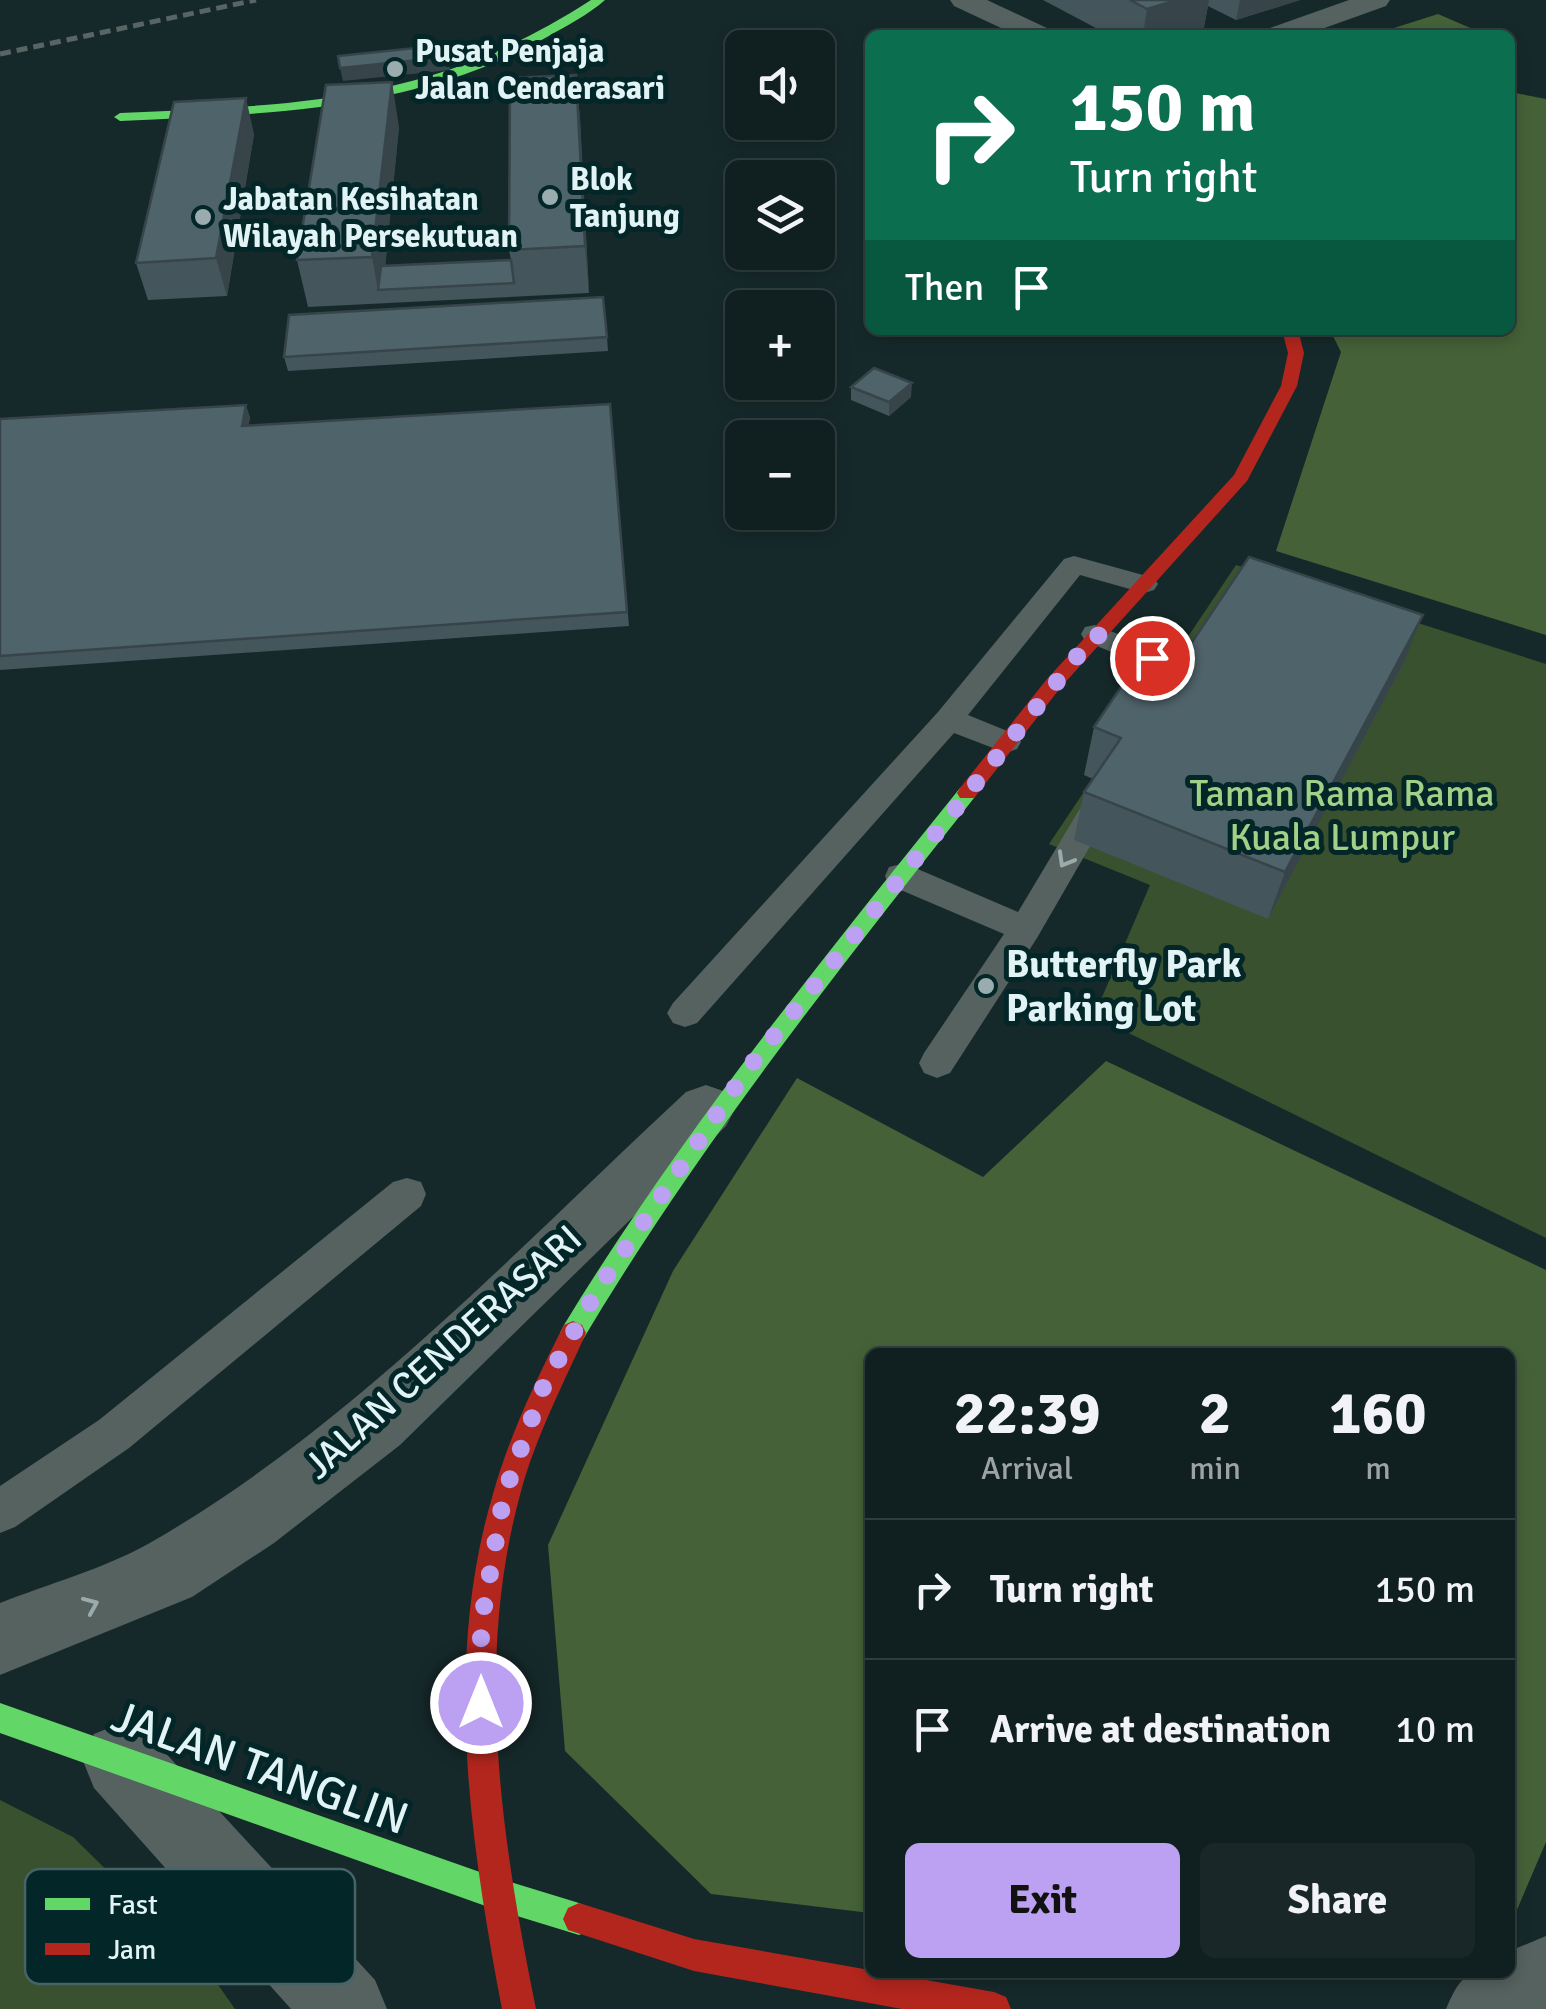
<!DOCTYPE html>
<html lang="en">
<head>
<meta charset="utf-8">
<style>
  :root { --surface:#101f20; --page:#192729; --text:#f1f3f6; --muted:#9ca2a5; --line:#303d3e; --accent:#bca0f2 }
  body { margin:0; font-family:Signika,sans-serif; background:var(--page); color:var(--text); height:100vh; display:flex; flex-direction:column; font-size:38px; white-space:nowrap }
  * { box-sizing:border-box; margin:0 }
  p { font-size:32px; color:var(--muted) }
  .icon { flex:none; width:55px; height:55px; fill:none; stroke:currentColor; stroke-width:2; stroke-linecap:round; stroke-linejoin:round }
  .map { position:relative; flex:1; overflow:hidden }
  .drawer { position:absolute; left:865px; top:1348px; width:650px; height:630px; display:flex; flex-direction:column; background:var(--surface); border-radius:15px; box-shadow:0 5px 15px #0003,0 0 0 2px var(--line) }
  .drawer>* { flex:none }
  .banner { position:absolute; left:865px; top:30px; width:650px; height:305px; border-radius:15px; box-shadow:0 5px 15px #0003,0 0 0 2px var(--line); background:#0b6e4f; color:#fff; overflow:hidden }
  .tools { position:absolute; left:725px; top:30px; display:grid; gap:20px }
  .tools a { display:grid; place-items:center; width:110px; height:110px; border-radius:15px; background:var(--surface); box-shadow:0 5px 15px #0003,0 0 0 2px var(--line); font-size:50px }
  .pin { position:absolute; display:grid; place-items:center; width:85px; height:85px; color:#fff; margin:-42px; border:5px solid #fff; border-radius:50%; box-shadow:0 2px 10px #0007 }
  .me { position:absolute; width:110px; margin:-55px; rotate:0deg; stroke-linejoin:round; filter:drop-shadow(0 0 8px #0008) }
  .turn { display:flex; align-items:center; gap:35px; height:210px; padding:0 40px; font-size:45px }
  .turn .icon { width:130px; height:130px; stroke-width:2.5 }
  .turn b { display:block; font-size:70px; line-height:85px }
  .then { display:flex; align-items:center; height:95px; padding:0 40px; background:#0003; gap:20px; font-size:38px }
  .eta { display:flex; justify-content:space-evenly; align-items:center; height:170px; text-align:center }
  .eta b { font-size:60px; font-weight:700; line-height:70px }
  .primary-button { display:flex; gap:20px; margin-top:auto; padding:20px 40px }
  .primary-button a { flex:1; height:115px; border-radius:15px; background:var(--accent); color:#111; font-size:40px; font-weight:700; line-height:115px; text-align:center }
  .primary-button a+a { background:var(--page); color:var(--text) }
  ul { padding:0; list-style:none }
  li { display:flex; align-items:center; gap:30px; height:140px; padding:0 40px; border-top:2px solid var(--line) }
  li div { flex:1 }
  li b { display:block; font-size:38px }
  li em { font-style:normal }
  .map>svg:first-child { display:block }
  .green { fill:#39512f }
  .forest { fill:#446137 }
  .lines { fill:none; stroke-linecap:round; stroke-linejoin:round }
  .lane { fill:#55625f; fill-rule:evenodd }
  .street { fill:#55625f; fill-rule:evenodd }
  .fast { fill:#63d668; fill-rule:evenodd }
  .jam { fill:#b3261e; fill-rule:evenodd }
  .rail { stroke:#586564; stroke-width:5; stroke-dasharray:11 6; stroke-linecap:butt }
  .wall { fill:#44555b }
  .shaded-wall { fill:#37454a }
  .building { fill:#4f636a; stroke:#37454a; stroke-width:2.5 }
  .oneway { stroke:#9baaaa }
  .route { stroke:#bca0f2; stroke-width:18; stroke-dasharray:0 32.4 }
  .poi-dot { fill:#9aacae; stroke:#032628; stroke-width:4 }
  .labels { text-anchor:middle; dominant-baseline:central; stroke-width:10; stroke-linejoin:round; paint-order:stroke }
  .far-poi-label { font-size:32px; font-weight:bold; fill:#e1f3f5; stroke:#032628; text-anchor:start }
  .park-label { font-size:38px; fill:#a1d086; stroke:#032628 }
  .poi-label { font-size:38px; font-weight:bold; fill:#e1f3f5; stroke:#032628; text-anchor:start }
  .street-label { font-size:38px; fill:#e1f3f5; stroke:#032628 }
  .near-street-label { font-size:45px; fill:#e1f3f5; stroke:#032628 }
  .key { fill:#032628; stroke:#466466; stroke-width:2.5 }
  .key-label { font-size:28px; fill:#e1f3f5 }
</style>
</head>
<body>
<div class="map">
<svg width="1546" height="2009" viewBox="0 0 1546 2009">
  <rect width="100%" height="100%" fill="#16292a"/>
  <path class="green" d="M 1236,565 L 1546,664 L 1546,1238 L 1094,1016 L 1150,885 L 1049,844 Z
    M 0,1800 L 73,1837 L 207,1969 L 235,2009 L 0,2009 Z"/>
  <path class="forest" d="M 1438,14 L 1475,30 L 1466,35 L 1372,35 Z
    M 1510,92 L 1546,99 L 1546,635 L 1276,551 L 1341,352 L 1330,330 L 1510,330 Z
    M 1106,1061 L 1546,1270 L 1546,1842 L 1516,1912 L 1510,1913 L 1510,1352 L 870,1352 L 870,1913 L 711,1894 L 565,1751 L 548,1545 L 673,1271 L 797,1078 L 983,1177 Z"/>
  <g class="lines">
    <path class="lane" d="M 1074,556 L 1154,578 L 1158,584 L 1154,590 L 1144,593 L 1080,575 L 968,715 L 1017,735 L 1021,742 L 1017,749 L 1006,753 L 954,733 L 697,1023 L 685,1027 L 673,1023 L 667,1013 L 673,1003 L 938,712 L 1064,559 Z
      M 1095,625 L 1184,660 L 1189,667 L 1157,725 L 1135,725 L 1131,718 L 1157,671 L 1085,641 L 1081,634 L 1085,627 Z
      M 1099,792 L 1110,795 L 1115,803 L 1037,938 L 950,1073 L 937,1078 L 924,1073 L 919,1063 L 924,1053 L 1004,934 L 889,885 L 885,876 L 889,867 L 901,864 L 913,867 L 1018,912 L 1088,795 Z
      M 407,1178 L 421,1182 L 426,1194 L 421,1206 L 129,1448 L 15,1527 L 0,1533 L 0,1486 L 99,1420 L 393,1182 Z"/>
    <path class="street" d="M 950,0 L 987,0 L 1049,29 L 1054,35 L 1016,35 L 954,6 Z
      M 1349,0 L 1390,0 L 1386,6 L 1305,35 L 1262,35 L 1267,29 Z
      M 706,1085 L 726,1092 L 735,1109 L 726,1126 L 400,1445 L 274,1543 L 192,1597 L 0,1675 L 0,1603 C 48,1584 103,1569 148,1544 C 348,1430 517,1249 686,1092 Z
      M 121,1723 L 148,1734 L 375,1980 L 387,2009 L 291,2009 L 94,1788 L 83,1761 L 94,1734 Z
      M 1546,1936 L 1546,2009 L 1446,2009 C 1463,1969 1469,1972 1510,1972 L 1510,1951 Z"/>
    <path class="fast" d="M 591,0 L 605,0 C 588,15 566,26 547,37 C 417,111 265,114 120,121 L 114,117 L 120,113 C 301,105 434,102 591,0 Z
      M 967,786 L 974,788 L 977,793 L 974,798 C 835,974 697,1148 582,1341 L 573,1345 L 564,1341 L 560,1333 L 564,1325 C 680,1134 820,962 960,788 Z
      M 0,1703 L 494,1877 L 579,1903 L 590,1908 L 595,1919 L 590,1930 L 579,1935 L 494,1909 L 0,1733 Z"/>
    <path class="jam" d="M 1282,330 L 1298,330 L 1304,353 L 1297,386 L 1247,481 L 1061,687 L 974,798 L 960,798 L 957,793 L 960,788 L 1047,679 L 1234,475 L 1281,386 L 1288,353 Z
      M 573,1321 L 582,1325 L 586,1333 C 562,1387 535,1438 520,1495 C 474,1664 502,1841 536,2009 L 502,2009 C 470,1841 443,1661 493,1494 C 510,1434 536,1380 564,1325 Z
      M 579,1903 L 694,1939 L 994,1992 L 1006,1997 L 1011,2009 L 902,2009 L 694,1971 L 568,1930 L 563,1919 L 568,1908 Z"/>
    <path class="rail" d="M 0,54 L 256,0"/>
  </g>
  <path class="wall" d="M 1043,0 L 1300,0 L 1236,20 L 1208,6 L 1203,32 L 1194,35 L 1109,35 Z
    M 576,75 L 580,119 L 589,293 L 308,307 L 297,260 L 399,127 L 385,266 L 511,260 L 509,250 Z
    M 254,134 L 227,296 L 148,300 L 136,263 Z
    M 607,337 L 608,351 L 288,371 L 284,357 Z
    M 851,387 L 911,397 L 889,416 L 851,400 Z
    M 610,404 L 629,626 L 0,670 L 0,419 L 246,405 L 250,418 L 248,426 Z
    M 1403,664 L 1268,919 L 1074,840 L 1084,792 L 1093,779 L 1084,775 L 1094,727 L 1156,696 Z"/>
  <path class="shaded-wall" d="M 1177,0 L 1209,0 L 1203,32 L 1194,35 L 1143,35 L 1147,9 Z
    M 1240,0 L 1300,0 L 1236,20 Z
    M 448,57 L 450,70 L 343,81 L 340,68 Z
    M 576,75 L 580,119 L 589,293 L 585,246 Z
    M 392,82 L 399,127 L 383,290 L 378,290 L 372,257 Z
    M 246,98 L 254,134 L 227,296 L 216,258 Z
    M 912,383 L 911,397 L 889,416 L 889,402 Z
    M 246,405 L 250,418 L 246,440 L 242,426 Z
    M 1423,615 L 1403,664 L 1268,919 L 1285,872 Z"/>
  <path class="building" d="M 1130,0 L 1177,0 L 1147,9 Z
    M 444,45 L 448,57 L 340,68 L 338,56 Z
    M 576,75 L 585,246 L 509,250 L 510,78 Z
    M 392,82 L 372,257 L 297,260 L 326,85 Z
    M 246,98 L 216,258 L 136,263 L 174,102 Z
    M 511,260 L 514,283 L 378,290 L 381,266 Z
    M 603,297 L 607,337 L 284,357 L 289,315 Z
    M 874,368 L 912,383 L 889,402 L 851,387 Z
    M 610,404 L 627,612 L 0,656 L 0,419 L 246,405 L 242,426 Z
    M 1249,557 L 1423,615 L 1285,872 L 1084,792 L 1121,738 L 1094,727 L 1123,684 L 1156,696 Z"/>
  <defs><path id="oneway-chevron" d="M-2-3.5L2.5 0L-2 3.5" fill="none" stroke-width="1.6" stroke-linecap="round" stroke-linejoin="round" transform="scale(2.5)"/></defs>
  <g class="oneway">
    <use href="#oneway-chevron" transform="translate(1065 860) rotate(120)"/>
    <use href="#oneway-chevron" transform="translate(91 1605) rotate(-23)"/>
  </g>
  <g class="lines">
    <path class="route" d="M 481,1703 L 481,1624 L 504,1495 L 544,1385 L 598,1289 L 747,1070 L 1095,634 L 1152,658"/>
  </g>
  <g class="poi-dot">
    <circle cx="395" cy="69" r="10"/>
    <circle cx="550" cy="197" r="10"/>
    <circle cx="203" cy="217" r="10"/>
    <circle cx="986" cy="986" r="10"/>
  </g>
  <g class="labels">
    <g class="far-poi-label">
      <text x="415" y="51">Pusat Penjaja<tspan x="415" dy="37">Jalan Cenderasari</tspan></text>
      <text x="570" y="179">Blok<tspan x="570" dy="37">Tanjung</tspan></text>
      <text x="223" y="199">Jabatan Kesihatan<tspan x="223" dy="37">Wilayah Persekutuan</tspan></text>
    </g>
    <g class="park-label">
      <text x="1342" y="793">Taman Rama Rama<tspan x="1342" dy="44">Kuala Lumpur</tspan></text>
    </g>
    <g class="poi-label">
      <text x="1006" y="964">Butterfly Park<tspan x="1006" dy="44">Parking Lot</tspan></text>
    </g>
    <g class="street-label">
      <text transform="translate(443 1352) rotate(-42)">JALAN CENDERASARI</text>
    </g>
    <g class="near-street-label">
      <text transform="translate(260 1768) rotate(20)">JALAN TANGLIN</text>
    </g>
  </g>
  <rect x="25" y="1869" width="330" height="115" rx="15" class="key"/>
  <rect x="45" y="1898" width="45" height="12" fill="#63d668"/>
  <rect x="45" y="1943" width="45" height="12" fill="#b3261e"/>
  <g class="key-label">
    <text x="108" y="1914">Fast</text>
    <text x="108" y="1959">Jam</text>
  </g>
</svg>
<div class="tools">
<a><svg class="icon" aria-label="sound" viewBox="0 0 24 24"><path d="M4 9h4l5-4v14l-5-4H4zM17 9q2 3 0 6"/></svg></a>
<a><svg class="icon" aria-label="layers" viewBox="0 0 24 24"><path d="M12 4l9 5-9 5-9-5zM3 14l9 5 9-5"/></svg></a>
<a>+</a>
<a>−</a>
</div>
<div class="pin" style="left:1152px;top:658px;background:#d93025"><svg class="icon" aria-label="arrive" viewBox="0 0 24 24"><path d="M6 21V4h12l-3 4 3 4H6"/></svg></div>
<svg class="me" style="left:481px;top:1703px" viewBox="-20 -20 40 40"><circle r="17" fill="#bca0f2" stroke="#fff" stroke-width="3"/><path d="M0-11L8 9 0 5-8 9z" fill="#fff"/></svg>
<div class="banner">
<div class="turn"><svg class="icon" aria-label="right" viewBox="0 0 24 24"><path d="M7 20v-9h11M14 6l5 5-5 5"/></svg><div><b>150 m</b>Turn right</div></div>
<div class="then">Then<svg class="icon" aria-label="arrive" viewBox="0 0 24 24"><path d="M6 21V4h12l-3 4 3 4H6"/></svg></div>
</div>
<section class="drawer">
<div class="eta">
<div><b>22:39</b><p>Arrival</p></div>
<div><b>2</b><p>min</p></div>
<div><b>160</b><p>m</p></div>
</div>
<ul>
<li><svg class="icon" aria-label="right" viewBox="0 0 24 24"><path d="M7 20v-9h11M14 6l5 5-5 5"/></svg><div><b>Turn right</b></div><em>150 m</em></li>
<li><svg class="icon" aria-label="arrive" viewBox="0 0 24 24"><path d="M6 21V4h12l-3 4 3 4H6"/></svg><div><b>Arrive at destination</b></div><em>10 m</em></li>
</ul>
<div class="primary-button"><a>Exit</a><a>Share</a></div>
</section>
</div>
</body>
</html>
